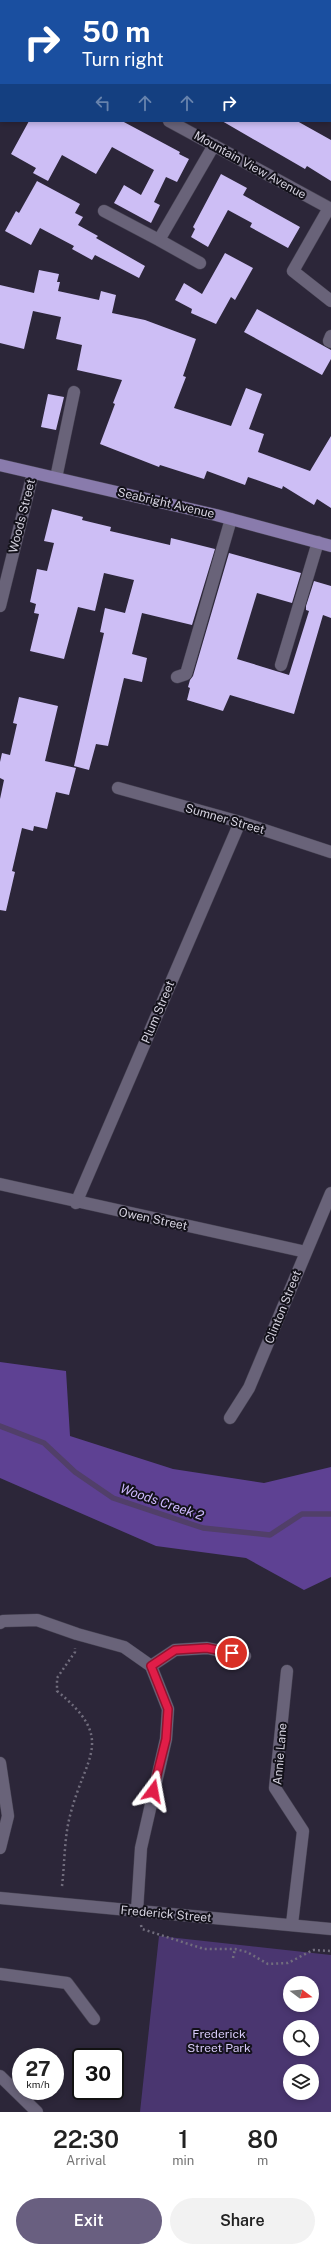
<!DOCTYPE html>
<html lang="en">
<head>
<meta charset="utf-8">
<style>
  :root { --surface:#fff; --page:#f2f2f2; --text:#222; --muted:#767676; --accent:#695f80 }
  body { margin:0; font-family:"Public Sans",sans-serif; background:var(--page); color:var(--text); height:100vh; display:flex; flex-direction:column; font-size:15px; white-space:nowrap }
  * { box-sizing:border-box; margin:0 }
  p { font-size:13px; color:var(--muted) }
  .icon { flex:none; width:22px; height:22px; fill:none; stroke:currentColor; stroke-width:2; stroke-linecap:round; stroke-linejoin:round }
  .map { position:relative; height:2112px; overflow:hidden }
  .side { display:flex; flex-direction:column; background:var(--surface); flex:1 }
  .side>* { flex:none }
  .top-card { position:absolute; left:0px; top:0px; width:331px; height:122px; box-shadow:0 2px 6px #0003; background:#1a4fa0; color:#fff; overflow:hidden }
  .needle { width:26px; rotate:106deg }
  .controls { position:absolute; left:283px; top:1976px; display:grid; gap:8px }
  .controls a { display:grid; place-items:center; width:36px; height:36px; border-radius:50%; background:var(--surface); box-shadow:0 2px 6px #0003; font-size:20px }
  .speed { position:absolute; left:12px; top:2048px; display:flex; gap:8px; font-size:20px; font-weight:700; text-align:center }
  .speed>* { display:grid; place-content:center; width:52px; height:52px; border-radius:50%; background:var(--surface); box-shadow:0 2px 6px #0003; line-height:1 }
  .speed small { font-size:10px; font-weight:400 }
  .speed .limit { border:2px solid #111; border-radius:6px; background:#fff; color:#111 }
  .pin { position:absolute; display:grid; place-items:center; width:34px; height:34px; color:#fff; margin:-17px; border:2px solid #fff; border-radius:50%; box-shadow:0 1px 4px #0007 }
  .me { position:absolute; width:44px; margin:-22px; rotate:13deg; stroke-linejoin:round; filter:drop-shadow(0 0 3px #0008) }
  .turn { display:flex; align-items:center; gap:14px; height:84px; padding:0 16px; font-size:18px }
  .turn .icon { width:52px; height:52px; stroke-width:2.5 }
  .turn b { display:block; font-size:28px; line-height:34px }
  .lanes { display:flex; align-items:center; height:38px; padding:0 16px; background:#0003; justify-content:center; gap:20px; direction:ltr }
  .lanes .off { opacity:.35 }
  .eta { display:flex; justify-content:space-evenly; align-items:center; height:68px; text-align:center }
  .eta b { font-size:24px; font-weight:600; line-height:28px }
  .action { display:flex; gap:8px; margin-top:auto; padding:8px 16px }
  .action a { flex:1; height:46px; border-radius:24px; background:var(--accent); color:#fff; font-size:16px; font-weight:600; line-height:46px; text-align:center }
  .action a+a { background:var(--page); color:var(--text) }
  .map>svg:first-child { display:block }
  .green { fill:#4a3670; fill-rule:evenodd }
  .forest { fill:#5e4193 }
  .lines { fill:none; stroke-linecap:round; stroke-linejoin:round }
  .stream { stroke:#513f69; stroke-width:5.5 }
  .building { fill:#cdbef5 }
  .minor-casing { stroke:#464252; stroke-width:13 }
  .major-casing { stroke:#464252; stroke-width:13 }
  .path { stroke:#716d7d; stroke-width:2.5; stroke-dasharray:2 3; stroke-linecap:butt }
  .minor { stroke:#696379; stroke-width:12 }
  .major { stroke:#897bac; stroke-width:12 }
  .route-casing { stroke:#92132f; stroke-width:10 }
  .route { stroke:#e11d48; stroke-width:7 }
  .labels { text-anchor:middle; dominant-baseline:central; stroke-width:4; stroke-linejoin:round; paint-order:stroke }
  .street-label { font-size:12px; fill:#d5d2df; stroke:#13111a }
  .park-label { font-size:12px; fill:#d7caf8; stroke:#13111a }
  .water-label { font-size:13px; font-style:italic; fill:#cdb9fd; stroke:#13111a }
</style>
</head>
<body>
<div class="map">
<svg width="331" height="2112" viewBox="0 0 331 2112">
  <rect width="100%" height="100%" fill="#2c2639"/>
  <path class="green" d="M 159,1936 L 331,1955 L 331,2112 L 140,2112 ZM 290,1983 L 312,1983 L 312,2005 L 290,2005 ZM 290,2027 L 312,2027 L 312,2049 L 290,2049 ZM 290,2071 L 312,2071 L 312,2093 L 290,2093 Z"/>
  <path class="forest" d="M 0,1362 L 66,1371 L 70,1436 L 173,1469 L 264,1483 L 331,1467 L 331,1577 L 304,1590 L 246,1558 L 156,1546 L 0,1478 Z"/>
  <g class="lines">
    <path class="stream" d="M 0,1426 L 44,1443 L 75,1472 L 113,1498 L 203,1528 L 270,1535 L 302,1514 L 331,1514"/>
  </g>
  <path class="building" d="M 29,121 L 122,121 L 180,152 L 179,154 L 189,159 L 177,182 L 166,177 L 154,202 L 160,205 L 151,223 L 114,203 L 124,185 L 141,195 L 154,170 L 112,147 L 96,174 L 62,155 L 48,181 L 33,173 L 36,168 L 11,154 Z
    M 222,121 L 297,121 L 331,140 L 331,181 L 307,166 L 305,169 Z
    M 221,174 L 247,188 L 243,195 L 300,227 L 288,248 L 250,227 L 252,223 L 228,210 L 208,247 L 191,237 L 195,229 L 193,227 Z
    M 37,181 L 80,204 L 75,213 L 83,217 L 78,225 L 98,236 L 96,238 L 145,266 L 139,278 L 95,255 L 92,260 L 72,249 L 74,246 L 40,228 L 31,245 L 5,231 L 16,211 L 19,213 Z
    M 225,253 L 253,268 L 235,300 L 231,297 L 216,324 L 191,313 L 192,309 L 175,300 L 184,283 L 202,294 Z
    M 39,270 L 59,274 L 57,282 L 60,282 L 58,291 L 99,300 L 101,291 L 116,295 L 112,313 L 145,320 L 196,339 L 183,376 L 186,377 L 174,408 L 231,426 L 246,388 L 262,394 L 249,429 L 264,434 L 258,452 L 310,471 L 331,436 L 331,508 L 317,499 L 314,505 L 283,486 L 282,489 L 248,477 L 245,485 L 207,471 L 204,479 L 160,465 L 159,467 L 100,444 L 115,404 L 113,403 L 122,380 L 77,370 L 82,345 L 56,339 L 61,317 L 33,311 L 24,349 L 0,343 L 0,285 L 34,293 Z
    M 257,309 L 331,350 L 331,359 L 322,375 L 244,332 Z
    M 48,394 L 64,397 L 56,430 L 41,427 Z
    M 52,509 L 83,517 L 82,520 L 111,527 L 110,531 L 170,545 L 171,538 L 215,549 L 192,625 L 142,613 L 132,654 L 147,658 L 142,682 L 124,678 L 108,746 L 96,744 L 89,770 L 74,766 L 104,633 L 100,632 L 105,608 L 125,613 L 134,580 L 104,573 L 95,611 L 78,607 L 64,659 L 30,651 L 39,614 L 34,613 L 36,604 L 30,602 L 37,569 L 47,571 L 54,543 L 44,541 Z
    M 229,553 L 301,573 L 292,603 L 257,593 L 237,659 L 289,675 L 309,611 L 306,610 L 306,606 L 314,581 L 331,586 L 331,618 L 323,615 L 294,714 L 230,695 L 223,711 L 187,700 L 190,688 L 188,687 L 190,680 L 193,676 Z
    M 19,697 L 58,706 L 45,761 L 76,768 L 69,795 L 56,792 L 47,829 L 34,826 L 33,831 L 22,828 L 12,871 L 15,872 L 6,911 L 0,910 L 0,799 L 4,780 L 0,778 L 0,762 L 2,753 L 10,755 L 17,724 L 13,723 Z"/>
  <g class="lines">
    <defs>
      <path id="minor" d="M 142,0 L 143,1
        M 155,1 L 155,0
        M 0,27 L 1,28
        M 330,104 L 331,105
        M 169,121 L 331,209
        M 329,208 L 293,271 L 331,301
        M 104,211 L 159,240
        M 200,263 L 159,240 L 214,145
        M 331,336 L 329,341 L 331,342
        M 56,478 L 74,392
        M 0,606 L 33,473
        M 281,665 L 318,542
        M 177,677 L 186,674 L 231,519
        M 118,788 L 240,822 L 331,852
        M 0,1184 L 306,1252
        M 76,1203 L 240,822
        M 230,1418 L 249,1388 L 331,1193
        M 0,1623 L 3,1621 L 37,1620 L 77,1634 L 124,1647 L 151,1666 L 168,1709 L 166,1739 L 141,1848 L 137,1911
        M 151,1666 L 175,1650 L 207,1648 L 245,1656
        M 287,1671 L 275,1788 L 303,1831 L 292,1924
        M 0,1763 L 8,1816 L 0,1848
        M 0,1898 L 331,1929
        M 0,1974 L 67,1983 L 94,2019
        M 0,2076 L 37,2112"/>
      <path id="major" d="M 0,465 L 216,515 L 331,546"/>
    </defs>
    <use href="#minor" class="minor-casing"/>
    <use href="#major" class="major-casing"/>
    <path class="path" d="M 62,1886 C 65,1861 64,1836 71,1812 C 86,1755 116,1739 57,1691 L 57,1678 L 75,1652 L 75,1648
      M 141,1925 L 142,1929 L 204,1949 L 235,1949 L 247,1952 L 268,1964 L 288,1963 L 313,1950 L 331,1951
      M 233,1958 L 235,1949"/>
    <use href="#minor" class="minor"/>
    <use href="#major" class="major"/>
  </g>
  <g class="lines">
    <defs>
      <path id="route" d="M 153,1791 L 166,1739 L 168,1709 L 151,1666 L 175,1650 L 207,1648 L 232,1653"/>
    </defs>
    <use href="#route" class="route-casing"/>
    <use href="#route" class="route"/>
  </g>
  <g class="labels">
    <g class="street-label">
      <text transform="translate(250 165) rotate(29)">Mountain View Avenue</text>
      <text transform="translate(166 503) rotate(13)">Seabright Avenue</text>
      <text transform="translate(22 516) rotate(-76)">Woods Street</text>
      <text transform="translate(225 819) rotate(16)">Sumner Street</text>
      <text transform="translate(158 1012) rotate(-67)">Plum Street</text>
      <text transform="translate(153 1219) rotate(12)">Owen Street</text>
      <text transform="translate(283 1307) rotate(-68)">Clinton Street</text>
      <text transform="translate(280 1754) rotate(-85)">Annie Lane</text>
      <text transform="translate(166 1914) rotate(5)">Frederick Street</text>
    </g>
    <g class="park-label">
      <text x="219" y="2034">Frederick<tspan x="219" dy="14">Street Park</tspan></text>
    </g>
    <g class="water-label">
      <text transform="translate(162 1502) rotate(19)">Woods Creek 2</text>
    </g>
  </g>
</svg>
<div class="controls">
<a><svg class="needle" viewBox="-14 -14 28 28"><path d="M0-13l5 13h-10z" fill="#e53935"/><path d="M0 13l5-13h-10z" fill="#767676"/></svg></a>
<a><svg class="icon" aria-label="search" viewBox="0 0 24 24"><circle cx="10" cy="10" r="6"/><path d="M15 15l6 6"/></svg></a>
<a><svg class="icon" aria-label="layers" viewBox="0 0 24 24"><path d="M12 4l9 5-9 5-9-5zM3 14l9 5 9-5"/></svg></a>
</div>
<div class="speed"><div>27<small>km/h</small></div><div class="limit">30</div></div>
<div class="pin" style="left:232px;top:1653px;background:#d93025"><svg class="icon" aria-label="arrive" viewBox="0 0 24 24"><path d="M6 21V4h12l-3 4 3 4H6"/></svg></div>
<svg class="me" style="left:153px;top:1791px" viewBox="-20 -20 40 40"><path d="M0-17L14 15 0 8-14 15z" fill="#e11d48" stroke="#fff" stroke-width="4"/></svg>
<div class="top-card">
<div class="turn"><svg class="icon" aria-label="right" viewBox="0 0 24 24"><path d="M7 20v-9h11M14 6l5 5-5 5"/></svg><div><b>50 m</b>Turn right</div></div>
<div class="lanes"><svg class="icon off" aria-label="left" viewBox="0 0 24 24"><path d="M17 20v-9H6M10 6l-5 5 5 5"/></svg><svg class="icon off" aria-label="ahead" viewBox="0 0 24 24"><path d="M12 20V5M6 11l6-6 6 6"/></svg><svg class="icon off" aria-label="ahead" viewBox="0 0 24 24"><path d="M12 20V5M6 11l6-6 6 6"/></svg><svg class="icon" aria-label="right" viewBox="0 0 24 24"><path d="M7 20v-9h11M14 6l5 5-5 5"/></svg></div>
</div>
</div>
<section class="side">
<div class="eta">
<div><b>22:30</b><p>Arrival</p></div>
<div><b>1</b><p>min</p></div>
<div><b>80</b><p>m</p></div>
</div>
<div class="action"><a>Exit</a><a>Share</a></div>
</section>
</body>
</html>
